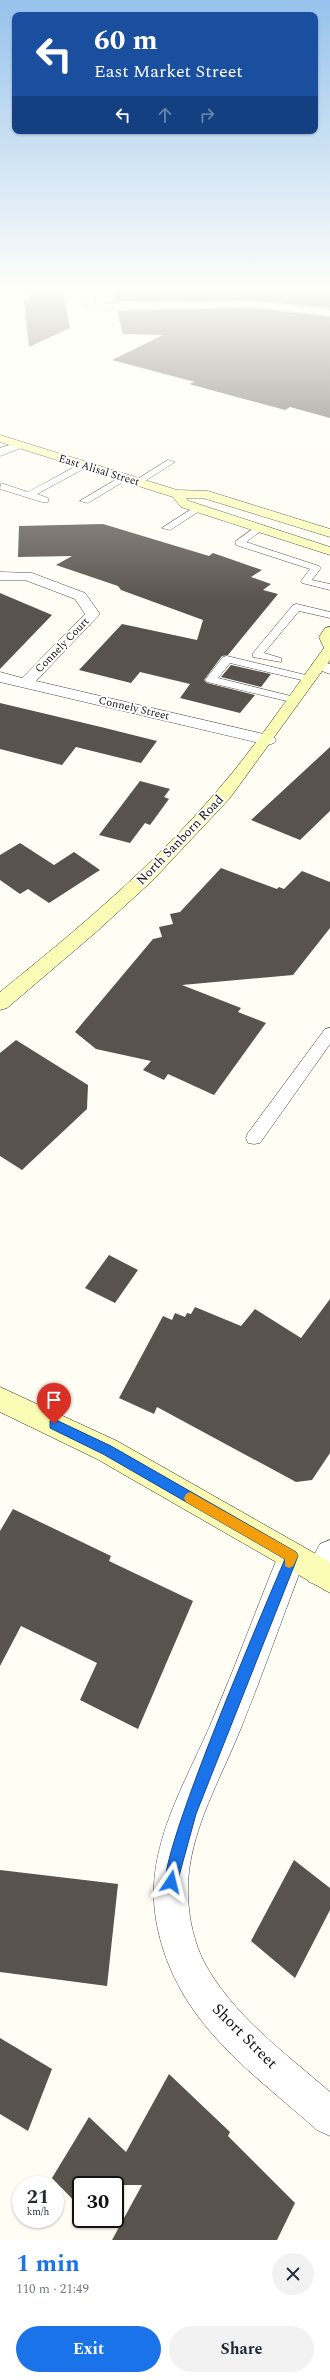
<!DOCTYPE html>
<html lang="en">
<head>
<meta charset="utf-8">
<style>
  :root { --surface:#fff; --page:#f2f2f3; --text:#1f2937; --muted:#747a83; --accent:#1a73e8 }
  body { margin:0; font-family:Spectral,serif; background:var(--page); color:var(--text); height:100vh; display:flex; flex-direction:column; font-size:15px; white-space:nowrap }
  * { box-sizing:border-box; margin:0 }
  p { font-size:13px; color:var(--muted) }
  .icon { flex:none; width:22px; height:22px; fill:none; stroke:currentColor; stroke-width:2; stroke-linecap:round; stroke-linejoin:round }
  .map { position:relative; height:2240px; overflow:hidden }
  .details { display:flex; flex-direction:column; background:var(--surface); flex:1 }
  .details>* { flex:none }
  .hud { position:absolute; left:12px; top:12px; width:306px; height:122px; border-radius:8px; box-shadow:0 1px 3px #0004; background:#1a4fa0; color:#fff; overflow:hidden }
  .speed { position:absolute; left:12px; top:2176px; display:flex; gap:8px; font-size:20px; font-weight:700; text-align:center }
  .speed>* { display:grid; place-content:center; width:52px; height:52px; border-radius:50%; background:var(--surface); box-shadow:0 1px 3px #0004; line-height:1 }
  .speed small { font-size:10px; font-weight:400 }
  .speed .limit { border:2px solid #111; border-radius:6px; background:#fff; color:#111 }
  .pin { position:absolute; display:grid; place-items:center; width:34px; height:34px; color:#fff; margin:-41px -17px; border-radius:50% 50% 50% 0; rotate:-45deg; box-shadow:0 0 4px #0007 }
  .pin .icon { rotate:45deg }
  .me { position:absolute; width:44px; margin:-22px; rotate:10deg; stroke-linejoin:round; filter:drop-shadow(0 0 3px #0008) }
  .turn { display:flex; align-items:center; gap:14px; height:84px; padding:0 16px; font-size:18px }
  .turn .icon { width:52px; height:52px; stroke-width:2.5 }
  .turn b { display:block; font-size:28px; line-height:34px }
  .lanes { display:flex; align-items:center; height:38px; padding:0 16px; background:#0003; justify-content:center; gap:20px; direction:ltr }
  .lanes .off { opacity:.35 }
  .round { display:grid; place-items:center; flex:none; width:42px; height:42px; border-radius:21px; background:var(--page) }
  .summary { display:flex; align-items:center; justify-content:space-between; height:68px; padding:0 16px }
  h1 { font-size:24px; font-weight:700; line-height:30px; color:var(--accent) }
  .action { display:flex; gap:8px; margin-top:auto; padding:8px 16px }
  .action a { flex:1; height:46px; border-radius:24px; background:var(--accent); color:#fff; font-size:16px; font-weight:700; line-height:46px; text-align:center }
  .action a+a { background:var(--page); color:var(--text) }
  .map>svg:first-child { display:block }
  .building { fill:#59534e }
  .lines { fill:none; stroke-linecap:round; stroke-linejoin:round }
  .lane-casing { stroke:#444; stroke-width:1 }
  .street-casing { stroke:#444; stroke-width:1 }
  .secondary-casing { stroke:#333; stroke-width:1 }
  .lane { fill:#fff; fill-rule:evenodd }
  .street { fill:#fff; fill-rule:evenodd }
  .secondary { fill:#fafbb4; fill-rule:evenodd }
  .route { fill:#1a73e8; stroke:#114b97 }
  .slow { fill:#f59e0b }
  .labels { text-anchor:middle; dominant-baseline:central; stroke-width:4; stroke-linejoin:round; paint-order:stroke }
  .far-street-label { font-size:11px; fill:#111; stroke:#fff }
  .street-label { font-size:13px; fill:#111; stroke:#fff }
  .near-street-label { font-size:16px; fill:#111; stroke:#fff }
</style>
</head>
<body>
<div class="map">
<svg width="330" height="2240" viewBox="0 0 330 2240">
  <rect width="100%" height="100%" fill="#fefef5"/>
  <path class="building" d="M 113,289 L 330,289 L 330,308 L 251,300 L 115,302 Z
    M 63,292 L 70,328 L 29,347 L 24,300 L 30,299 L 29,295 L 34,293 Z
    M 251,308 L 330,317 L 330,418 L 290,407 L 285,410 L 189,384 L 195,382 L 112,360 L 163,335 L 123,334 L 117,311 Z
    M 103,524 L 209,556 L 213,553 L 262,570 L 251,577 L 271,584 L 263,590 L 278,594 L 228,655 L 222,656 L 204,680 L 207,683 L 255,695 L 240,713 L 180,698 L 190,684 L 140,672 L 131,683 L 79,670 L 122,624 L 197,640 L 203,620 L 121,590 L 118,586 L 56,565 L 72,556 L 18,557 L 19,526 Z
    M 0,593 L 52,615 L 0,669 Z
    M 231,665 L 271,674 L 261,687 L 221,677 Z
    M 0,703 L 101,727 L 157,741 L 141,763 L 76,747 L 62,765 L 0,749 Z
    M 330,747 L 330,811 L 300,840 L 251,820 Z
    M 140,781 L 170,789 L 164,797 L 169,799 L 150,825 L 145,823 L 130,843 L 99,835 Z
    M 20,843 L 54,865 L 74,852 L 100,870 L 49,903 L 28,889 L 20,894 L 0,880 L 0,855 Z
    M 221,868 L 277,889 L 279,887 L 284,889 L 302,871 L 330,882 L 330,928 L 293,975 L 182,985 L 241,1008 L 238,1012 L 266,1023 L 214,1095 L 168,1074 L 164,1080 L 143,1070 L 151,1061 L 96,1049 L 75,1032 L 153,939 L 162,937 L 159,927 L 173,924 L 170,914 L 180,912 Z
    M 16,1040 L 88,1085 L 87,1109 L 22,1170 L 0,1156 L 0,1053 Z
    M 109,1255 L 138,1270 L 115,1303 L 85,1288 Z
    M 330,1299 L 330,1453 L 312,1480 L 296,1482 L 157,1407 L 154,1414 L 119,1398 L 163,1316 L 172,1320 L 175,1313 L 185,1317 L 187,1313 L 191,1314 L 195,1307 L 241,1326 L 255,1309 L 301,1338 Z
    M 13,1509 L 111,1556 L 109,1561 L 193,1601 L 138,1729 L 80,1700 L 97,1663 L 21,1626 L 0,1666 L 0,1531 Z
    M 294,1860 L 330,1888 L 330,1910 L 295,1978 L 251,1941 Z
    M 0,1870 L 118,1884 L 107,1986 L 0,1972 Z
    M 0,2038 L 52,2069 L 28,2131 L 0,2114 Z
    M 169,2074 L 230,2132 L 228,2136 L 295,2203 L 277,2240 L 112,2240 L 142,2185 L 81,2185 L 81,2208 L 52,2178 L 89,2117 L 126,2152 Z"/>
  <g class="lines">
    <defs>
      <path id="lane" d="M 168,460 L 175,462 L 140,484 L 133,482 Z
        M 84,462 L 88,465 L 87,467 L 37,494 L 48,498 L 48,502 L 42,502 L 0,489 L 1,483 L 28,492 Z
        M 122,476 L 129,478 L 88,503 L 80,501 Z
        M 198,505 L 201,506 L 201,510 L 170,530 L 162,528 Z
        M 257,526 L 265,528 L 246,542 L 319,566 L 321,568 L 312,580 L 330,584 L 330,590 L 302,583 L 301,581 L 310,569 L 236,545 L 236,541 Z
        M 297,604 L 330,612 L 330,618 L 299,611 L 264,653 L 281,658 L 281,662 L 253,657 L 253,653 L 293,605 Z
        M 227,656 L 314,677 L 316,679 L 310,682 L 230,663 L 218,678 L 299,698 L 299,702 L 295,703 L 207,682 L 205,680 L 223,657 Z
        M 330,1028 L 330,1044 L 260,1143 L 254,1144 L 248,1143 L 246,1138 L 248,1133 L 325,1029 Z"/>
      <path id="street" d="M 82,289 L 92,289 L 95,302 L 105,304 L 251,301 L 330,310 L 330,316 L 251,307 L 105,310 L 88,306 Z
        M 20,442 L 26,445 L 24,447 L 0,456 L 0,448 Z
        M 0,572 L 32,573 L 85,593 L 100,614 L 36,681 L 268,735 L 274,737 L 276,740 L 274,743 L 268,745 L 0,682 L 0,672 L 22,678 L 85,614 L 75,599 L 25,580 L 0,580 Z
        M 319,661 L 330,664 L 330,674 L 314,668 L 312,665 Z
        M 330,1540 L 330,1581 L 319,1586 L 309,1582 L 305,1572 L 320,1544 Z
        M 292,1542 L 302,1546 L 306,1556 C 284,1613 264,1671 241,1728 C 223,1773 198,1816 190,1864 C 185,1896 189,1930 203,1960 C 231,2014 285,2053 330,2092 L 330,2136 L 317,2130 C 271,2089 217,2050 185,1997 C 165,1964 152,1923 154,1885 C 157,1827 190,1773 212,1721 C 237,1663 258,1604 282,1546 Z"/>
      <path id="secondary" d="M 0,435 L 177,490 L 208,491 L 330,529 L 330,537 L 203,498 L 186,498 L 189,501 L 330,547 L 330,555 L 181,507 L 173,497 L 0,442 Z
        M 330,627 L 330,660 L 230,798 L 152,881 L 95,933 L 7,1008 L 0,1010 L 0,992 C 77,930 153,866 217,791 C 256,746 289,696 324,648 L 319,637 L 325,628 Z
        M 0,1387 L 117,1441 L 330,1562 L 330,1593 L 97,1459 L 0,1412 Z"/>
    </defs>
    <use href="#lane" class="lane-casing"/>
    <use href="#street" class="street-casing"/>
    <use href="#secondary" class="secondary-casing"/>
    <use href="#lane" class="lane"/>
    <use href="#street" class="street"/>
    <use href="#secondary" class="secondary"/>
  </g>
  <linearGradient id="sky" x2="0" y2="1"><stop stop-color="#96c2ec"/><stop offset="0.48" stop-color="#fffffa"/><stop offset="1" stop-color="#fffffa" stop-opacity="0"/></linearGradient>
  <rect width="330" height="603" fill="url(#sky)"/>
  <path class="route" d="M 54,1419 L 111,1446 L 296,1552 L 298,1556 L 196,1814 L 176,1887 L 171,1889 L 166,1887 C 155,1861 267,1602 285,1559 L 103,1454 L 50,1428 L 50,1421 Z"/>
  <path class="slow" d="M 190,1492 L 296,1552 L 298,1556 L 293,1566 L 289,1568 L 285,1566 L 285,1559 L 186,1502 L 184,1498 L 186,1494 Z"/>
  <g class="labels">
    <g class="far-street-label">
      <text transform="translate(99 470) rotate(17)">East Alisal Street</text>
      <text transform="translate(62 645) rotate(-46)">Connely Court</text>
      <text transform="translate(134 708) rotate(13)">Connely Street</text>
    </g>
    <g class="street-label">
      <text transform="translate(180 840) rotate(-46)">North Sanborn Road</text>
    </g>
    <g class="near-street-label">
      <text transform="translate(245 2036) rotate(45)">Short Street</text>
    </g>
  </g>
</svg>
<div class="speed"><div>21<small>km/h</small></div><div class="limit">30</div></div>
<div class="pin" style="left:54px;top:1424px;background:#d93025"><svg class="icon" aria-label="arrive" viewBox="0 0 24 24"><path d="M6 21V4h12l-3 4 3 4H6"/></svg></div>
<svg class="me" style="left:171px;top:1882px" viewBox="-20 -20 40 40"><path d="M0-17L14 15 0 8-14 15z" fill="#1a73e8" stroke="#fff" stroke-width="4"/></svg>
<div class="hud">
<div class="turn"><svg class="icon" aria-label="left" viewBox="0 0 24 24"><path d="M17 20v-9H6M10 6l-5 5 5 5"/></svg><div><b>60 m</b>East Market Street</div></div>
<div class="lanes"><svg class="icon" aria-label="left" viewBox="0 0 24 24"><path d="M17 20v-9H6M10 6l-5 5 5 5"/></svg><svg class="icon off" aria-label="ahead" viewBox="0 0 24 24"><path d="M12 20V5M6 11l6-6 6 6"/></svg><svg class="icon off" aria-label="right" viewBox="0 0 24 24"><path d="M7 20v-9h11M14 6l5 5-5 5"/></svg></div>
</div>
</div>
<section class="details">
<div class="summary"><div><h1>1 min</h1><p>110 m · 21:49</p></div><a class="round"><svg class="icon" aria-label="close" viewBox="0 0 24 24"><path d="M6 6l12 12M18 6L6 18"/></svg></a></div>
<div class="action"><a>Exit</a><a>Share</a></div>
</section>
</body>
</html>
